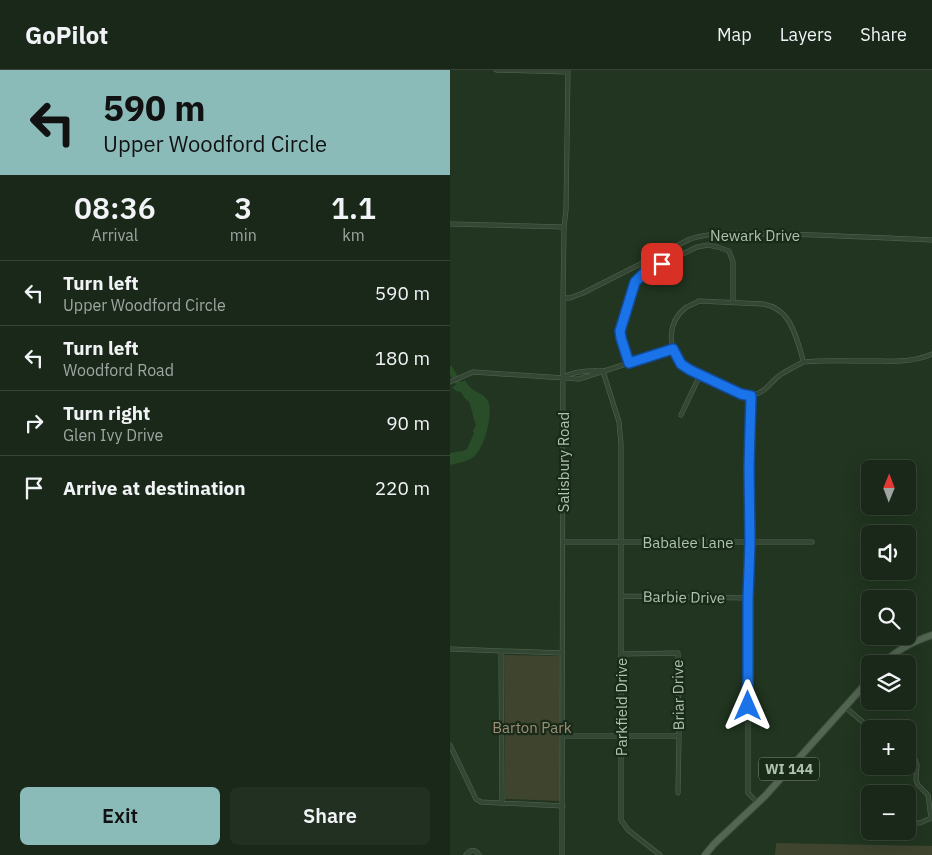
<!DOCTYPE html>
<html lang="en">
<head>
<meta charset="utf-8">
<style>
  :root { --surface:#192818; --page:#223021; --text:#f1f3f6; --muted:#9fa6a2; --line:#374437; --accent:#8bbbb9 }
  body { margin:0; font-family:"IBM Plex Sans",sans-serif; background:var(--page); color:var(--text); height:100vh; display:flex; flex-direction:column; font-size:19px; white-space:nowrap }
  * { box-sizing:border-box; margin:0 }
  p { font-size:16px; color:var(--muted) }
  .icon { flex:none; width:28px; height:28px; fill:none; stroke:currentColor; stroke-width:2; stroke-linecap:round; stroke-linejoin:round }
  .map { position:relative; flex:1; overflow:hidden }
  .details { display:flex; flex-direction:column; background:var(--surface); width:450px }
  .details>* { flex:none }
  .guide { background:#8bbbb9; color:#111; overflow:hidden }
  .needle { width:32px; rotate:1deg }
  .fabs { position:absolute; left:411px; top:390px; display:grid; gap:10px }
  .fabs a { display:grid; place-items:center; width:55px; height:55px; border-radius:8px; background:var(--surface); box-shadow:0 5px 20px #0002,0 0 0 1px var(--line); font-size:25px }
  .pin { position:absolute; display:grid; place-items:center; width:42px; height:42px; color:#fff; margin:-21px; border-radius:10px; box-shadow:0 2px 8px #0006 }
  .me { position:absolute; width:55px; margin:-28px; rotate:0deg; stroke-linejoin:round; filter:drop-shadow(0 0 4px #0008) }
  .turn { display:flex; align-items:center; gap:18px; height:105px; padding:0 20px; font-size:22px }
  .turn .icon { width:65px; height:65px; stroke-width:2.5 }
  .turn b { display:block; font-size:35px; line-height:42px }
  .eta { display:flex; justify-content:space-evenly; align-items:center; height:85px; text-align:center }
  .eta b { font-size:30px; font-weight:600; line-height:35px }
  .primary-button { display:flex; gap:10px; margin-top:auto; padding:10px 20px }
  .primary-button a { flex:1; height:58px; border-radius:8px; background:var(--accent); color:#111; font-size:20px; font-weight:600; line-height:58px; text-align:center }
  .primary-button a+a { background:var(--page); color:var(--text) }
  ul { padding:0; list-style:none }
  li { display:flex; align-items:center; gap:15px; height:65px; padding:0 20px; border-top:1px solid var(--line) }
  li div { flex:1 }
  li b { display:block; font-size:19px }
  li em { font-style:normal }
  header { display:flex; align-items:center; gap:30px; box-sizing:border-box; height:70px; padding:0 25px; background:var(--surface); border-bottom:1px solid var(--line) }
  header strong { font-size:24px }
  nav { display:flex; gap:28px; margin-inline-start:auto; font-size:18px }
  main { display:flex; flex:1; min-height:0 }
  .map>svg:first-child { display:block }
  .green { fill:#3e442e }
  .water { fill:#294d29 }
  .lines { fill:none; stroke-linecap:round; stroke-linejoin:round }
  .river { stroke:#294d29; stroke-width:6 }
  .minor-casing { stroke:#556754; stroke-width:5 }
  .primary-casing { stroke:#3e4f3d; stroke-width:8 }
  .minor { stroke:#344634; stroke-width:4 }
  .primary { stroke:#526652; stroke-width:6 }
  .route-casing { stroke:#114b97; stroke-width:12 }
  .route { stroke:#1a73e8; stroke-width:9 }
  .labels { text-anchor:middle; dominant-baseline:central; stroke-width:4.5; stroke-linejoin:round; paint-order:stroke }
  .shield { fill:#1a2a19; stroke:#829581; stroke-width:1 }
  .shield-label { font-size:14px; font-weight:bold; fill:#aec3ae }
  .street-label { font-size:15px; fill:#aec3ae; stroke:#1a2a19 }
  .park-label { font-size:15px; fill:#9d8e76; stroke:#1a2a19 }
</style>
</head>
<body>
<header>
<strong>GoPilot</strong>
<nav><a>Map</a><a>Layers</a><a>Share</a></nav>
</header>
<main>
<section class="details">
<div class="guide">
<div class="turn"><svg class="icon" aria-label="left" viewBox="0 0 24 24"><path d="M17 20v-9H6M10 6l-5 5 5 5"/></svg><div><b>590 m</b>Upper Woodford Circle</div></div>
</div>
<div class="eta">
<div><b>08:36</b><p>Arrival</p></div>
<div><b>3</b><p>min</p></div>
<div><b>1.1</b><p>km</p></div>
</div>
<ul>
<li><svg class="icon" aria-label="left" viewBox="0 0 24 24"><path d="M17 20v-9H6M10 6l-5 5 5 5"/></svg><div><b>Turn left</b><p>Upper Woodford Circle</p></div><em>590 m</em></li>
<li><svg class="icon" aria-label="left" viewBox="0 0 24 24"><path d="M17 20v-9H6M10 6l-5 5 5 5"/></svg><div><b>Turn left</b><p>Woodford Road</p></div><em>180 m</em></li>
<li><svg class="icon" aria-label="right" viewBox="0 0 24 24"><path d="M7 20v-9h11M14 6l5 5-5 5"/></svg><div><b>Turn right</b><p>Glen Ivy Drive</p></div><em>90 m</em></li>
<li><svg class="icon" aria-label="arrive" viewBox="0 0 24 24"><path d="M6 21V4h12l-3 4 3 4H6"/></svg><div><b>Arrive at destination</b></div><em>220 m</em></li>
</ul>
<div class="primary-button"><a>Exit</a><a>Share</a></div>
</section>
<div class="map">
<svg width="482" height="785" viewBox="0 0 482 785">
  <rect width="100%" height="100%" fill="#213520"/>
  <path class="green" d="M 54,585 L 110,586 L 110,731 L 55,729 Z
    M 326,773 L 482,776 L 482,785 L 325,785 Z"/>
  <path class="water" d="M 15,310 C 20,322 33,322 38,331 C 44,342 34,382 22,388 C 16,392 7,393 0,395 L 0,383 L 13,381 L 17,379 L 30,350 C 28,345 26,339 22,335 C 18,330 13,328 11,322 L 6,321 L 2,317 Z"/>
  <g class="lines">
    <path class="river" d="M 0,299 L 12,319
      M 22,330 L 29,356 L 26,361"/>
    <defs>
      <path id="minor" d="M 46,0 L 117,2
        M 0,154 L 114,157
        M 113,228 L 120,228 L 133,223 L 240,169 C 267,160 299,164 328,164 C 379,165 431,168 482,170
        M 249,231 L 313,234 C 335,238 342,254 348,273 C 350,279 352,285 353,292 C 346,296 338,300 330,305 C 319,313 318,321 303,325 C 292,328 280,319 271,315 C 261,310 238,301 231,293 C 217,277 218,252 235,238 C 239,235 244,234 249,231 Z
        M 353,292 C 376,290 398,291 420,291 C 442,291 461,293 482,284
        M 179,293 L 171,268 L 170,261 L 185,212 L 195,202 L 247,177 L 258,175 L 268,177 L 279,181 L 283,192 L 283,233
        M 153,301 L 169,352 L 171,374 L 171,750 L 178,760 L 210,785
        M 113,307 C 126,301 137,300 151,301
        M 0,312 L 23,302 L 129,309 L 223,279
        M 301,326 L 299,397 L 299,472 L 298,528 L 298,723 L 308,733
        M 231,345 L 250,305
        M 113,472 L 362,472
        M 171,526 L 298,528
        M 0,579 L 112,583
        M 51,581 L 52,733
        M 171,584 L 228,583 L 229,666 L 228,723
        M 395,637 L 421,659
        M 440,659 L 446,659
        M 113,666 L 229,666
        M 458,671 L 467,695 L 466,710 L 468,715 L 478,725 L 481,748
        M 0,675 L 26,729 L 31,732 L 113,736
        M 458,752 L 470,753 L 481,748
        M 16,785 C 20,779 26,779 29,785
        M 112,785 L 113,228 L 114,157 L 116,140 L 118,0"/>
      <path id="primary" d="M 433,594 C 446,580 464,571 482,565
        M 255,785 L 264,774 L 315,726 L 420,609"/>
    </defs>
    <use href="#minor" class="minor-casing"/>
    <use href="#primary" class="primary-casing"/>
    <use href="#minor" class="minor"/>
    <use href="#primary" class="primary"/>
  </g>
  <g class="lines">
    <defs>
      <path id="route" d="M 212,194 L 195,202 L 185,212 L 170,261 L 171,268 L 179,293 L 223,279 L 231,294 L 240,300 L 291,324 L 301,326 L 299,397 L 300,472 L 298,528 L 298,636"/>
    </defs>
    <use href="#route" class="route-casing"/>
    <use href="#route" class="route"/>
  </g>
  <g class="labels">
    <rect class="shield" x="309" y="687.5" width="60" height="23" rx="4"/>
    <g class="shield-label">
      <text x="339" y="699">WI 144</text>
    </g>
    <g class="street-label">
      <text x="305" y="165">Newark Drive</text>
      <text transform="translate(113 392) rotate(-90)">Salisbury Road</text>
      <text x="238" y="472">Babalee Lane</text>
      <text transform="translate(234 527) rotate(1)">Barbie Drive</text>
      <text transform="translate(228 625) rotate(-91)">Briar Drive</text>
      <text transform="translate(171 637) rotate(-90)">Parkfield Drive</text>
    </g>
    <g class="park-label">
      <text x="82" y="657">Barton Park</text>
    </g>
  </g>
</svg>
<div class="fabs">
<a><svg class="needle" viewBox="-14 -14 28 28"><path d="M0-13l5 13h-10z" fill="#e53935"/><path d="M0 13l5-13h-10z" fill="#9fa6a2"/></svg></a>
<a><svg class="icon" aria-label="sound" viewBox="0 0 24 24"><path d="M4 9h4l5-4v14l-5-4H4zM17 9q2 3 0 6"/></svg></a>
<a><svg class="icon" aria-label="search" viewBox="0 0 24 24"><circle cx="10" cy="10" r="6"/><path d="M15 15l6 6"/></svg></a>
<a><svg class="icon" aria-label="layers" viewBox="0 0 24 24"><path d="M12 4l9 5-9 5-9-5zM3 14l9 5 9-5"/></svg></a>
<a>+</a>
<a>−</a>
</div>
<div class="pin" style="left:212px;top:194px;background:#d93025"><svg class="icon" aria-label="arrive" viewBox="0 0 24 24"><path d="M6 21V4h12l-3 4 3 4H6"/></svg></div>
<svg class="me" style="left:298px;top:636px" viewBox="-20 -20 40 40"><path d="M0-17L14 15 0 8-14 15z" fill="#1a73e8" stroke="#fff" stroke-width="4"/></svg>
</div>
</main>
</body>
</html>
